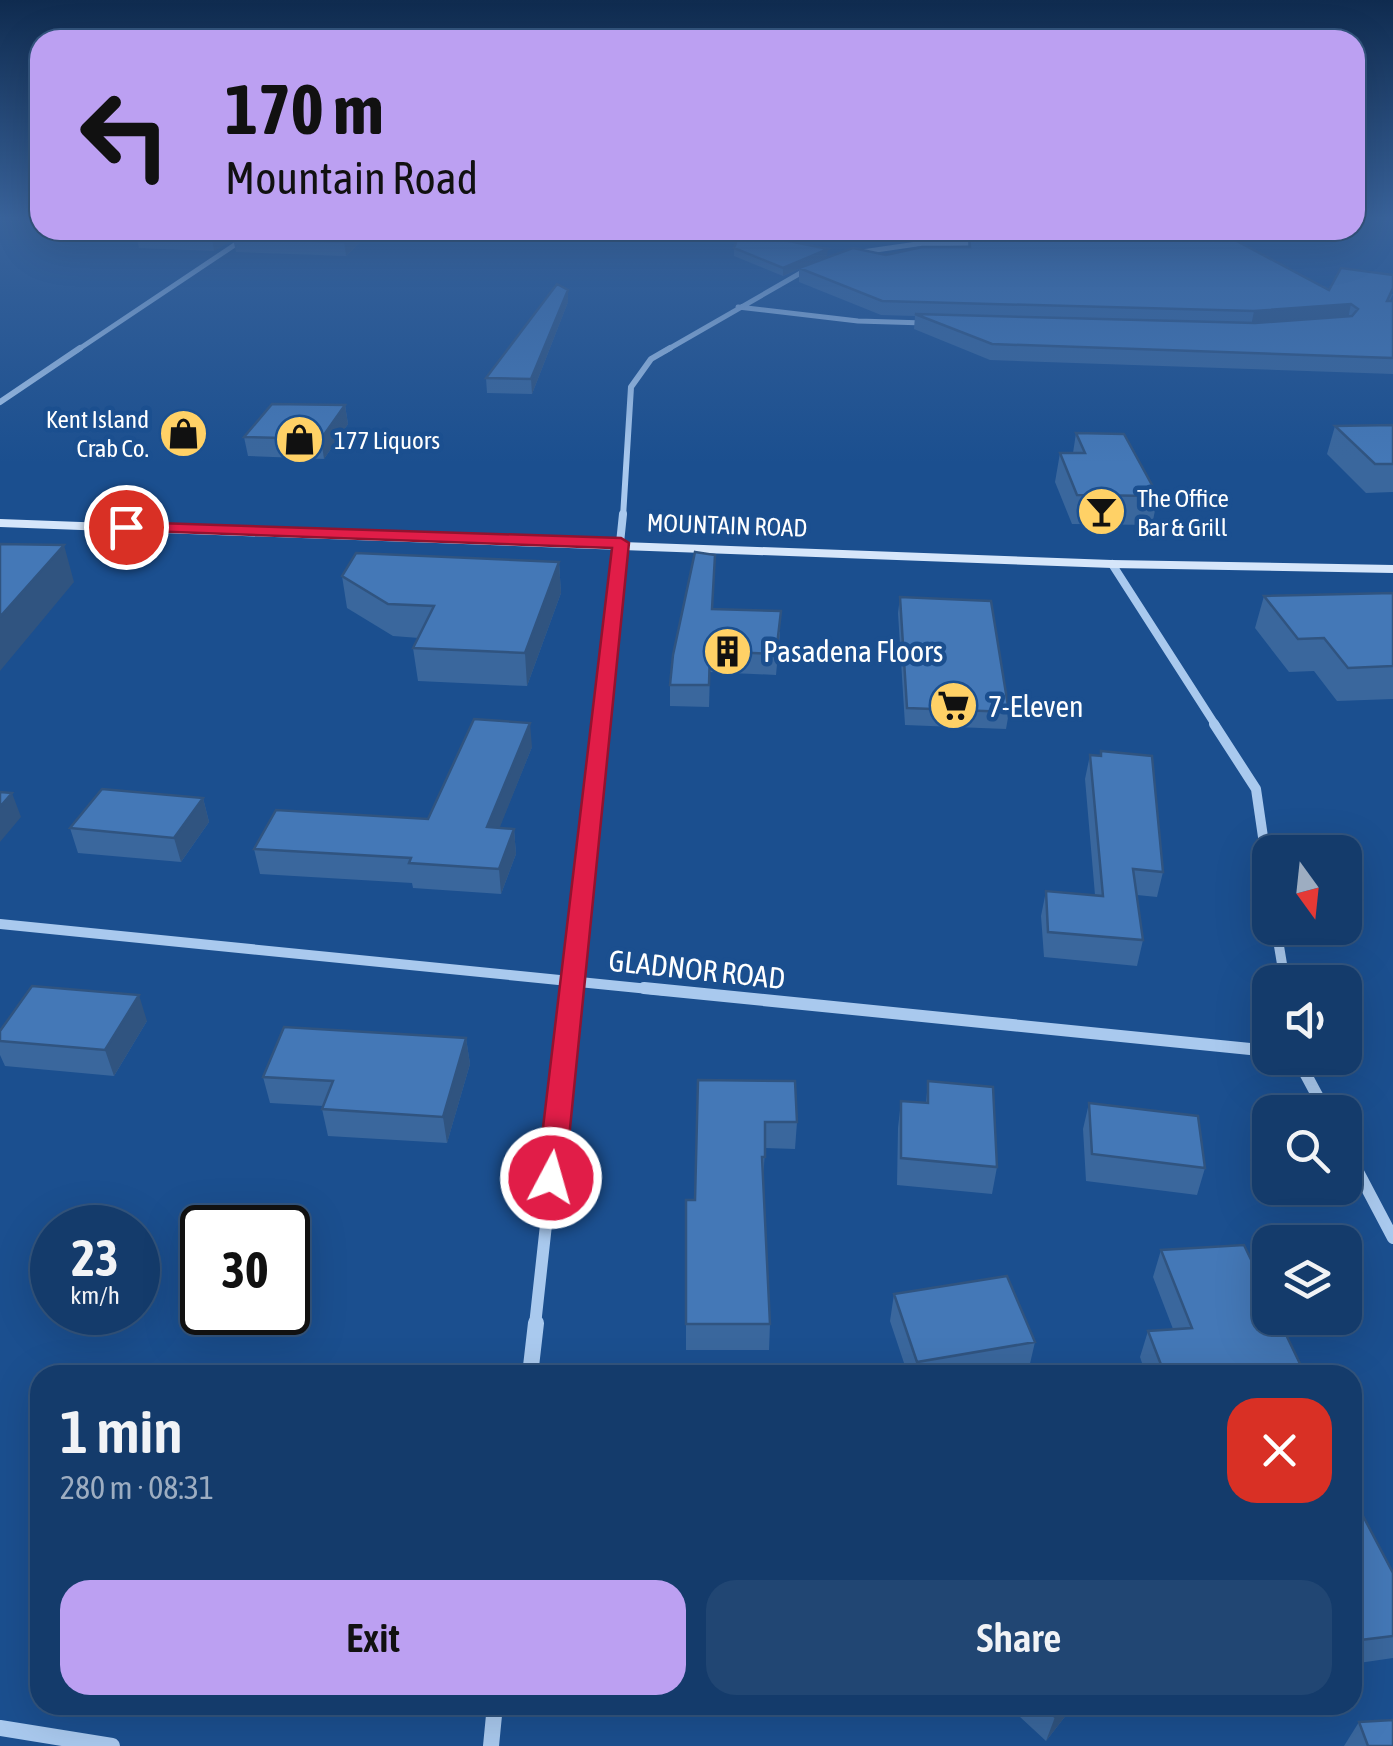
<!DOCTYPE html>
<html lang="en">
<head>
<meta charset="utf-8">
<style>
  :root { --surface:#143b6b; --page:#214673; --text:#f1f3f6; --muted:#9dadc1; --line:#33557e; --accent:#bca0f2 }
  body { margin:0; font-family:"Asap Condensed",sans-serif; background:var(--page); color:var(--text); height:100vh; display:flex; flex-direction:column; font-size:38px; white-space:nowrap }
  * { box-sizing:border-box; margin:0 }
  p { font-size:32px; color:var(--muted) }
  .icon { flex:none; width:55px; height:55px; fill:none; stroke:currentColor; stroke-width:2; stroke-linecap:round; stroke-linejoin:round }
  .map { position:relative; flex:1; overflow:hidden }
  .panel { position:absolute; left:30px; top:1365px; width:1332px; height:350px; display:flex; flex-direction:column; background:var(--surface); border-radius:30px; box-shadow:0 10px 40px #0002,0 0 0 2px var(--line) }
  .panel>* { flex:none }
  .hud { position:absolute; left:30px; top:30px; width:1335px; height:210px; border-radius:30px; box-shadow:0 10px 40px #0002,0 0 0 2px var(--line); background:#bca0f2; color:#111; overflow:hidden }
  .needle { width:65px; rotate:165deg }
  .controls { position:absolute; left:1252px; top:835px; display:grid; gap:20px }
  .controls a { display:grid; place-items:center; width:110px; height:110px; border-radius:20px; background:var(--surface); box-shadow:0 10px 40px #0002,0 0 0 2px var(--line); font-size:50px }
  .speed { position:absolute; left:30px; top:1205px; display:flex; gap:20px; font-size:50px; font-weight:700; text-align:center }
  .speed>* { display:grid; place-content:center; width:130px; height:130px; border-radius:50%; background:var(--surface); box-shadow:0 10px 40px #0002,0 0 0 2px var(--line); line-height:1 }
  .speed small { font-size:25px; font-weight:400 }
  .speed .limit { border:5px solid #111; border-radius:15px; background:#fff; color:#111 }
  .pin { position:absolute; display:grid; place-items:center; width:85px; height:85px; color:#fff; margin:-42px; border:5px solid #fff; border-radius:50%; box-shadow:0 2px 10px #0007 }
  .me { position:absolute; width:110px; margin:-55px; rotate:6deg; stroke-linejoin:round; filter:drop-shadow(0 0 8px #0008) }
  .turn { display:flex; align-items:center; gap:35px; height:210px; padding:0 30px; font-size:45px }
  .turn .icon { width:130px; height:130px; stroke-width:2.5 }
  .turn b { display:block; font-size:70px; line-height:85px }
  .round { display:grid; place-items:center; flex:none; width:105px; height:105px; border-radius:30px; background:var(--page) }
  .summary { display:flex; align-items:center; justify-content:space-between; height:170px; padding:0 30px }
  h1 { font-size:60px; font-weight:600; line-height:75px }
  .cta { display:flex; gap:20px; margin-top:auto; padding:20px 30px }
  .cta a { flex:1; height:115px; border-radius:30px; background:var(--accent); color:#111; font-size:40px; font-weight:600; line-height:115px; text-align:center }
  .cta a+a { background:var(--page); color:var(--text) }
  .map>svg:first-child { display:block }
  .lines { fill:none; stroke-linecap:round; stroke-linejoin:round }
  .minor-far5 { stroke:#a9c9ee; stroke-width:5 }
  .minor-far4 { stroke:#a9c9ee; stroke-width:6 }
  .minor-far3 { stroke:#a9c9ee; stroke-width:8 }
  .minor-far2 { stroke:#a9c9ee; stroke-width:10 }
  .minor-far1 { stroke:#a9c9ee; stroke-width:12 }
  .minor { stroke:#a9c9ee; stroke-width:16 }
  .secondary { fill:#d6e6fa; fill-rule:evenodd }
  .wall { fill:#3a679d }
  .shaded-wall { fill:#305480 }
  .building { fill:#4478b7; stroke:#305480; stroke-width:2.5 }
  .route { fill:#e11d48; stroke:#92132f; stroke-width:2.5 }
  .labels { text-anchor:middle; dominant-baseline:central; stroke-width:9; stroke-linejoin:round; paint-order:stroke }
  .far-poi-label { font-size:25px; fill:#fff; stroke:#1b4f8f; text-anchor:start }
  .far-street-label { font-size:25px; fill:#fff; stroke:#1b4f8f }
  .poi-label { font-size:30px; fill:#fff; stroke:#1b4f8f; text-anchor:start }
  .street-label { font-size:30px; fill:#fff; stroke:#1b4f8f }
</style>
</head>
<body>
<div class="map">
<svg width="1393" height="1746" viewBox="0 0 1393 1746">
  <rect width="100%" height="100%" fill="#1b4f8f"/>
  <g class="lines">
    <path class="minor-far5" d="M 855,253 L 917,244 L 978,243
      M 738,307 L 858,321 L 925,323
      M 76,351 L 257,230
      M 665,351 L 811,267"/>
    <path class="minor-far4" d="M 0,402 L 80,348
      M 623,517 L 631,387 L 651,359 L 670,348"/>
    <path class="minor-far3" d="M 1112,564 L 1216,726
      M 601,726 L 623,514"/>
    <path class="minor-far2" d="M 1214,724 L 1256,789 L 1270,885
      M 0,924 L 669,991
      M 1276,928 L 1285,982
      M 572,991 L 601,724"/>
    <path class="minor-far1" d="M 644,988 L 1270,1051
      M 1297,1058 L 1326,1112
      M 1345,1147 L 1393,1238
      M 535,1325 L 572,988"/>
    <path class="minor" d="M 530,1375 L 536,1323
      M 0,1728 L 112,1746
      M 491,1746 L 495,1705"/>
    <path class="secondary" d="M 0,519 L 1112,560 L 1393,565 L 1393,573 L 1112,568 L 0,527 Z"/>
  </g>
  <path class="wall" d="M 373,230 L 346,256 L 236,252 L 233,239 L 214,251 L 139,248 L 136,235 Z
    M 966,230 L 1141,230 L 1157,237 L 1329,290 L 1393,294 L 1390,301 L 1393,301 L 1393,374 L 990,360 L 914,329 L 915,316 L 881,315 L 799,282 L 799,269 L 783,276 L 734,256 L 734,248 L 827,256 L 810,264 L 968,247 L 969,237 L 966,237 Z
    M 568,302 L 532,394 L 487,393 L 486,378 Z
    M 345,405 L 348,424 L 324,459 L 248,456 L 244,437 Z
    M 1393,425 L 1393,492 L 1366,493 L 1327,454 L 1335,426 Z
    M 1076,433 L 1158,496 L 1152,525 L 1072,524 L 1055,482 L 1060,453 L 1073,453 Z
    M 559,562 L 561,593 L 527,686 L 418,681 L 413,648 L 419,638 L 393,636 L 347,608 L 342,576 Z
    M 1393,593 L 1393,699 L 1337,701 L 1314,671 L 1289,672 L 1255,628 L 1264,596 Z
    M 900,597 L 1009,712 L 1006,729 L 905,725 L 898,613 Z
    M 713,609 L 780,632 L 776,675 L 710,672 L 709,707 L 670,706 L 670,685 Z
    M 532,747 L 499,828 L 514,829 L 516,854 L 501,894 L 413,888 L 412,883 L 260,874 L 254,849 L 428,819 Z
    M 1101,751 L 1163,872 L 1157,897 L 1137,895 L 1143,940 L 1137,966 L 1044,957 L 1041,916 L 1046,891 L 1095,895 L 1085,779 L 1090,755 L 1100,756 Z
    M 203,798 L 209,822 L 181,862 L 78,853 L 70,828 Z
    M 147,1021 L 114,1076 L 5,1066 L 0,1055 L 0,1031 Z
    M 466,1038 L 470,1064 L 447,1143 L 328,1136 L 322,1109 L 323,1106 L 270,1103 L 263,1077 Z
    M 698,1080 L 797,1122 L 795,1149 L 765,1148 L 763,1183 L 770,1324 L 769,1350 L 686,1350 L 686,1200 L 695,1200 Z
    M 928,1081 L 997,1167 L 992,1194 L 897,1185 L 898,1128 L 901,1101 L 926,1103 Z
    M 1089,1103 L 1205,1168 L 1197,1195 L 1086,1181 L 1083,1129 Z
    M 1161,1250 L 1303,1370 L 1301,1375 L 1146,1375 L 1140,1357 L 1148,1331 L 1173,1329 L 1153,1277 Z
    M 894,1294 L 1035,1342 L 1029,1368 L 991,1375 L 908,1375 L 890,1321 Z
    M 1352,1495 L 1393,1573 L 1393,1658 L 1352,1664 Z
    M 1007,1705 L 1074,1705 L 1046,1741 Z
    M 1359,1722 L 1393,1746 L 1344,1746 Z"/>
  <path class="shaded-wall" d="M 224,230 L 248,230 L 214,251 L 212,238 Z
    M 357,230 L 373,230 L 346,256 L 344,242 Z
    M 1038,230 L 1111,230 L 1037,239 Z
    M 828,249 L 827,256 L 783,276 L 783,268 Z
    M 568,290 L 568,302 L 532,394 L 531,379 Z
    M 1351,304 L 1348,319 L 1251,326 L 1254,311 Z
    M 345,405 L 348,424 L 324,459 L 321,439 Z
    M 64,545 L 74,582 L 0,671 L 0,617 Z
    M 559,562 L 561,593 L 527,686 L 525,653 Z
    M 530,723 L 532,747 L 490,852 L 487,827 Z
    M 12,793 L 21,817 L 0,842 L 0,807 Z
    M 203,798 L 209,822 L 181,862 L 174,838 Z
    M 514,829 L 516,854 L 501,894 L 499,869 Z
    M 139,995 L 147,1021 L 114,1076 L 105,1050 Z
    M 466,1038 L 470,1064 L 447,1143 L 443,1117 Z
    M 1064,1705 L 1074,1705 L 1046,1741 L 1055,1717 Z"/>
  <path class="building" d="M 144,230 L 224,230 L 212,238 L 136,235 Z
    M 246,230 L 357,230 L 344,242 L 233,238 Z
    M 1105,230 L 1141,230 L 1157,237 L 1183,230 L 1216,230 L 1329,290 L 1341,268 L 1393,275 L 1393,288 L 1387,301 L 1393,301 L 1393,358 L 992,344 L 915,314 L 1255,323 L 1352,316 L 1358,309 L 1351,304 L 1254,311 L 882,301 L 799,268 L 853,248 L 886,255 L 922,247 L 970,247 L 969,236 L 1053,237 Z
    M 740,231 L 828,249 L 783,268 L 734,248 Z
    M 557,284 L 568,290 L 531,379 L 486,378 Z
    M 272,404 L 345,405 L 321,439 L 244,437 Z
    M 1393,425 L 1393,464 L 1375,464 L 1335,426 Z
    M 1076,433 L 1124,434 L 1158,496 L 1077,495 L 1060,453 L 1085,453 Z
    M 0,544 L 64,545 L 0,617 Z
    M 695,552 L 715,555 L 712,609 L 781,611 L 776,654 L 710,651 L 709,685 L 670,685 L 673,655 Z
    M 356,553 L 559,562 L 525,653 L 413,648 L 434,606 L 388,604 L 342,576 Z
    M 1393,593 L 1393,666 L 1348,668 L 1324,638 L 1298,639 L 1264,596 Z
    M 900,597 L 991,601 L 1009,712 L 907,708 Z
    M 474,719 L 530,723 L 487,827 L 514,829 L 499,869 L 409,863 L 411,858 L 254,849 L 276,810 L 428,819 Z
    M 1101,751 L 1152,756 L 1163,872 L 1133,869 L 1143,940 L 1048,932 L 1046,891 L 1103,896 L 1090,755 L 1101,756 Z
    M 102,789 L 203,798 L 174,838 L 70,828 Z
    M 0,792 L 12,793 L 0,807 Z
    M 32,986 L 139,995 L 105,1050 L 0,1041 L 0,1031 Z
    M 284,1027 L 466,1038 L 443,1117 L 322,1109 L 333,1081 L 263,1077 Z
    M 698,1080 L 795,1081 L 797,1122 L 765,1122 L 765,1157 L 762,1157 L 770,1324 L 686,1324 L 686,1200 L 695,1200 Z
    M 928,1081 L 993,1087 L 997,1167 L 901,1158 L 901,1101 L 928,1103 Z
    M 1089,1103 L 1198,1116 L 1205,1168 L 1092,1154 Z
    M 1244,1245 L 1270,1299 L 1270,1318 L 1278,1318 L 1303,1370 L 1242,1375 L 1165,1375 L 1148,1331 L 1192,1328 L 1161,1250 Z
    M 1007,1276 L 1035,1342 L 917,1362 L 894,1294 Z
    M 1352,1495 L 1393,1573 L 1393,1636 L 1352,1641 Z
    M 1041,1705 L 1064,1705 L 1055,1717 Z
    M 1393,1720 L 1393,1746 L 1368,1746 L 1359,1722 Z"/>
  <linearGradient id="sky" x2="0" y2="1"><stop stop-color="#0f2b4f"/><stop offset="0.47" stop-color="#39639b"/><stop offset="1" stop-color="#39639b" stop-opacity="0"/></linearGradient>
  <rect width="1393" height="463" fill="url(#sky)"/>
  <path class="route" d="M 126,522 L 621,538 L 629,543 L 565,1178 L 561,1186 L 551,1189 L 541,1186 L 537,1178 L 612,548 L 120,530 L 118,527 Z"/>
  <defs>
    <symbol id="shop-disc" viewBox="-11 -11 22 22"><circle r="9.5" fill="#ffd166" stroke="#1b4f8f"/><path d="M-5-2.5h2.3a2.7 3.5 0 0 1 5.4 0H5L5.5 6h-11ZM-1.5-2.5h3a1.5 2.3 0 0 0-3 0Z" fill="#111"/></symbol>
    <symbol id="bar-disc" viewBox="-11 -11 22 22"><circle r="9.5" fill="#ffd166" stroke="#1b4f8f"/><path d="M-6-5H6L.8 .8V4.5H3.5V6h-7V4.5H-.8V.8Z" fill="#111"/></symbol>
    <symbol id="building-disc" viewBox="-11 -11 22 22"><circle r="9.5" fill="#ffd166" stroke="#1b4f8f"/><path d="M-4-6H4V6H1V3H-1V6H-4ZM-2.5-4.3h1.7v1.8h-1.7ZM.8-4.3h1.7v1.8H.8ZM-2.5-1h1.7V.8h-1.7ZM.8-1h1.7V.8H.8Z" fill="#111"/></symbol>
    <symbol id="supermarket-disc" viewBox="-11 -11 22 22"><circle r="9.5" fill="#ffd166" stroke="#1b4f8f"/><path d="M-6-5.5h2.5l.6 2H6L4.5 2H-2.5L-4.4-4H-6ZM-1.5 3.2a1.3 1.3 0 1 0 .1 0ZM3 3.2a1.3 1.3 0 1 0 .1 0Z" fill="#111"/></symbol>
  </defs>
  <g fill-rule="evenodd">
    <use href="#shop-disc" x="156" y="406" width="55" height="55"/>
    <use href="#shop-disc" x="272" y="412" width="55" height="55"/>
    <use href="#bar-disc" x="1074" y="484" width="55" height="55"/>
    <use href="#building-disc" x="700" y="624" width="55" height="55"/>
    <use href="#supermarket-disc" x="926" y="678" width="55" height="55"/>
  </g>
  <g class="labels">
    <g class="far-poi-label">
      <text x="149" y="419" text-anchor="end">Kent Island<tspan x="149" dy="29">Crab Co.</tspan></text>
      <text x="334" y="440">177 Liquors</text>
      <text x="1137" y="498">The Office<tspan x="1137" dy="29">Bar &amp; Grill</tspan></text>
    </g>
    <g class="far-street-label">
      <text transform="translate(727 525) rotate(2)">MOUNTAIN ROAD</text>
    </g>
    <g class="poi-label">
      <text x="763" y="651">Pasadena Floors</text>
      <text x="988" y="706">7-Eleven</text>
    </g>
    <g class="street-label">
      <text transform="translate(697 969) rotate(6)">GLADNOR ROAD</text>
    </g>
  </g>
</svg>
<div class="controls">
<a><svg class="needle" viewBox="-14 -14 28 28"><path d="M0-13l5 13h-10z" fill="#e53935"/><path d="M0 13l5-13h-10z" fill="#9dadc1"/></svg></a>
<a><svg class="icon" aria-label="sound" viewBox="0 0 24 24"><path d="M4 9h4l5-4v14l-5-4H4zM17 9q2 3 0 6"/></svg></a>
<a><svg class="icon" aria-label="search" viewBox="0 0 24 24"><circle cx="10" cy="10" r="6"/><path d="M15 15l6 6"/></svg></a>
<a><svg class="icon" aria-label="layers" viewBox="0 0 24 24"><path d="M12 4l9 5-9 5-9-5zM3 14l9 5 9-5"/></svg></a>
</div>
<div class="speed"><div>23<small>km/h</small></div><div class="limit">30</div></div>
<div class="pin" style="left:126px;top:527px;background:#d93025"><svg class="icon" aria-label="arrive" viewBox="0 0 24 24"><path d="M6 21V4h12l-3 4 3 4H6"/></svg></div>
<svg class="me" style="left:551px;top:1178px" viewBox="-20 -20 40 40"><circle r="17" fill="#e11d48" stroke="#fff" stroke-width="3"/><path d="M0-11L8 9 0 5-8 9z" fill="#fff"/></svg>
<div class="hud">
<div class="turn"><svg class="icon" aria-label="left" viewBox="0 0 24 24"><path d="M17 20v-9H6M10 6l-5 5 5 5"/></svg><div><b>170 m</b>Mountain Road</div></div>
</div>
<section class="panel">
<div class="summary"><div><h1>1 min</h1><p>280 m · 08:31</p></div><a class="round" style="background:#d93025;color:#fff"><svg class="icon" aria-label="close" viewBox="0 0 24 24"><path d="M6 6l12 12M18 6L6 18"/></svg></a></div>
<div class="cta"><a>Exit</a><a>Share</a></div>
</section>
</div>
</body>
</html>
